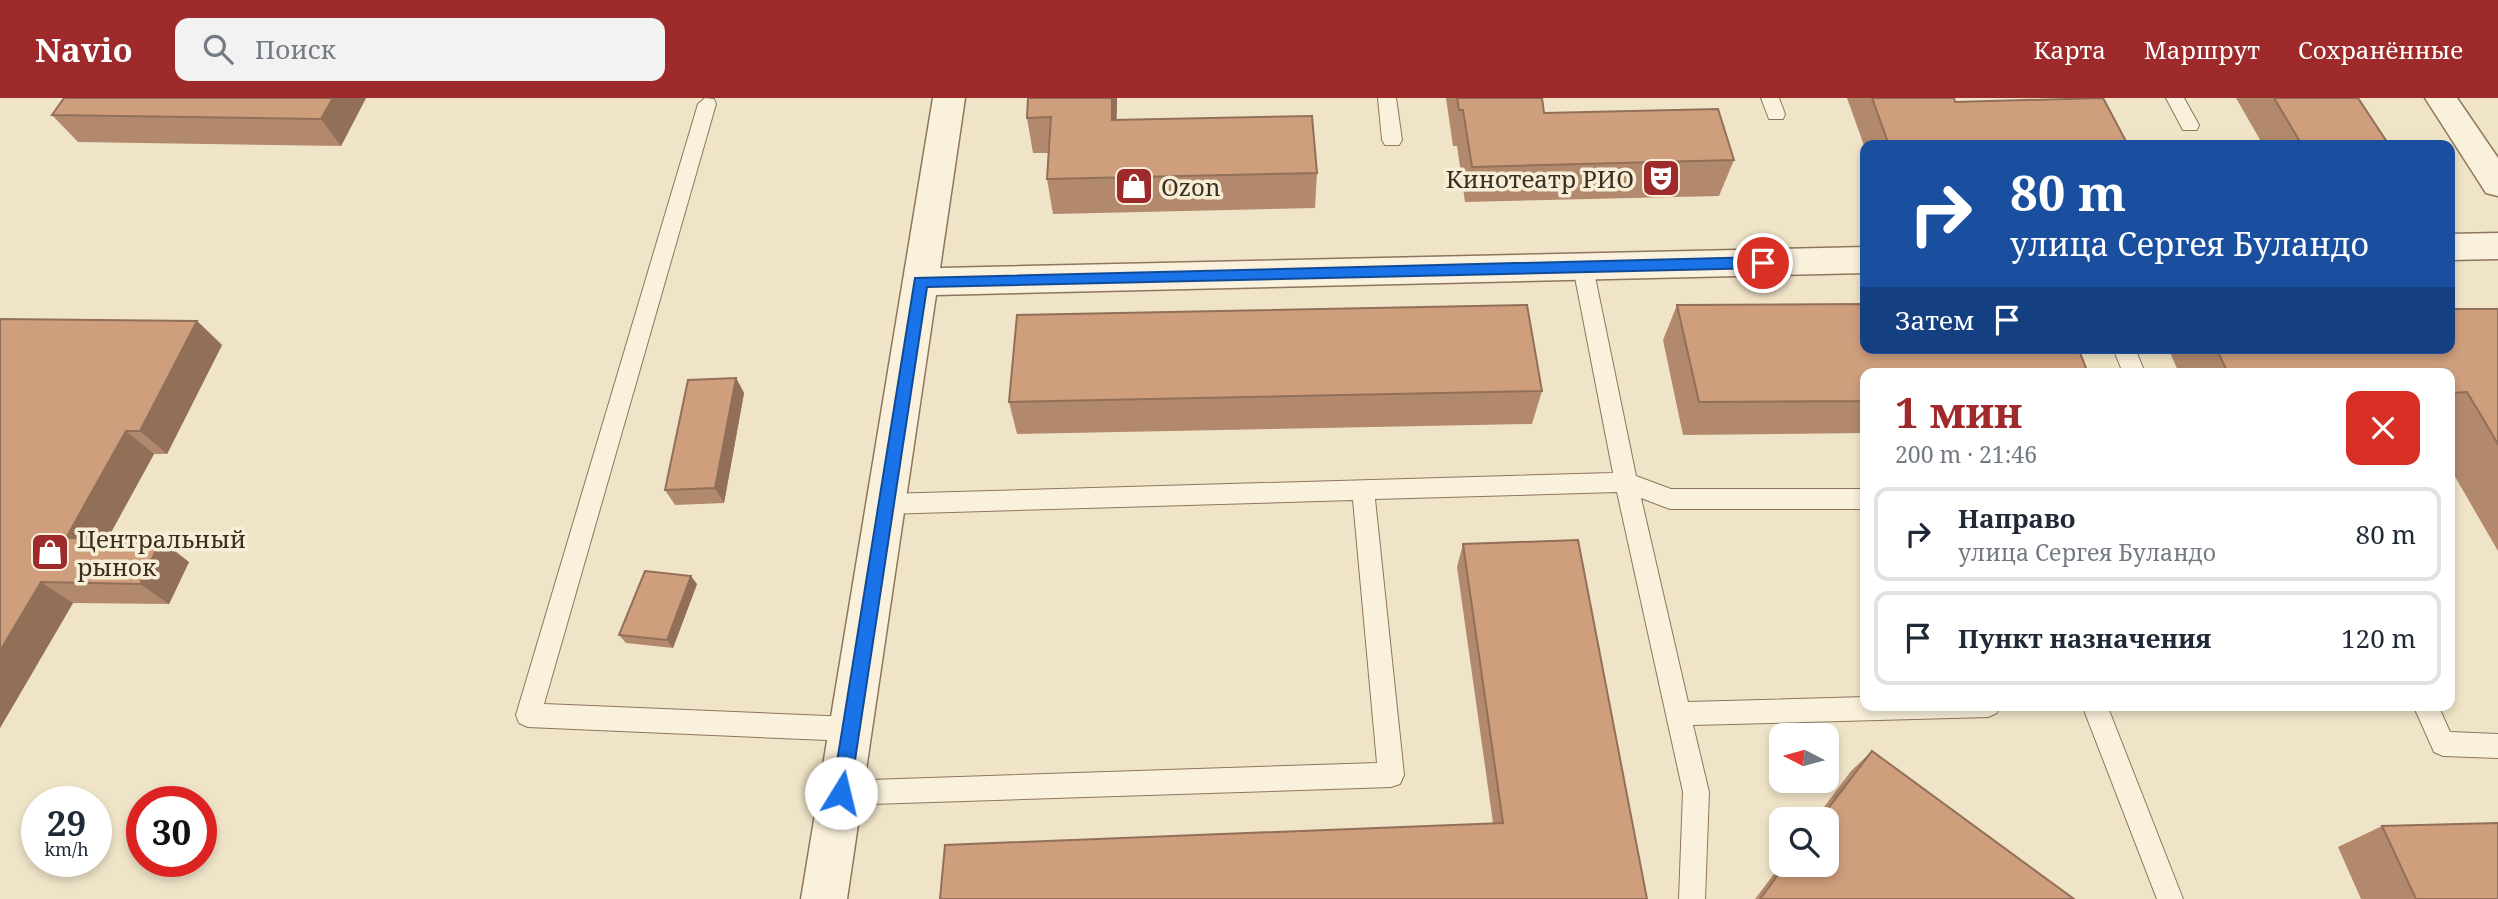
<!DOCTYPE html>
<html lang="ru">
<head>
<meta charset="utf-8">
<style>
  :root { --surface:#fff; --page:#f2f2f3; --text:#1f2937; --muted:#747a83; --line:#e0e1e3; --accent:#9e2a2b }
  body { margin:0; font-family:"Noto Serif",serif; background:var(--page); color:var(--text); height:100vh; display:flex; flex-direction:column; font-size:26px; white-space:nowrap }
  * { box-sizing:border-box; margin:0 }
  p { font-size:23px; color:var(--muted) }
  .icon { flex:none; width:38px; height:38px; fill:none; stroke:currentColor; stroke-width:2; stroke-linecap:round; stroke-linejoin:round }
  .map { position:relative; flex:1; overflow:hidden }
  .sheet { position:absolute; left:1860px; top:270px; width:595px; height:343px; display:flex; flex-direction:column; background:var(--surface); border-radius:14px; box-shadow:0 4px 10px #0003 }
  .sheet>* { flex:none }
  .guide { position:absolute; left:1860px; top:42px; width:595px; height:214px; border-radius:14px; box-shadow:0 4px 10px #0003; background:#1a4fa0; color:#fff; overflow:hidden }
  .needle { width:46px; rotate:276deg }
  .controls { position:absolute; left:1769px; top:625px; display:grid; gap:14px }
  .controls a { display:grid; place-items:center; width:70px; height:70px; border-radius:14px; background:var(--surface); box-shadow:0 4px 10px #0003; font-size:35px }
  .speed { position:absolute; left:21px; top:688px; display:flex; gap:14px; font-size:35px; font-weight:700; text-align:center }
  .speed>* { display:grid; place-content:center; width:91px; height:91px; border-radius:50%; background:var(--surface); box-shadow:0 4px 10px #0003; line-height:1 }
  .speed small { font-size:18px; font-weight:400 }
  .speed .limit { border:10px solid #d22; background:#fff; color:#111 }
  .pin { position:absolute; display:grid; place-items:center; width:60px; height:60px; color:#fff; margin:-30px; border:4px solid #fff; border-radius:50%; box-shadow:0 2px 7px #0007 }
  .me { position:absolute; width:77px; margin:-38px; rotate:9deg; stroke-linejoin:round; filter:drop-shadow(0 0 5px #0008) }
  .turn { display:flex; align-items:center; gap:24px; height:147px; padding:0 35px; font-size:32px }
  .turn .icon { width:91px; height:91px; stroke-width:2.5 }
  .turn b { display:block; font-size:49px; line-height:60px }
  .then { display:flex; align-items:center; height:66px; padding:0 35px; background:#0003; gap:14px; font-size:26px }
  .round { display:grid; place-items:center; flex:none; width:74px; height:74px; border-radius:14px; background:var(--page) }
  .head { display:flex; align-items:center; justify-content:space-between; height:119px; padding:0 35px }
  h1 { font-size:42px; font-weight:700; line-height:52px; color:var(--accent) }
  ul { padding:0; list-style:none }
  li { display:flex; align-items:center; gap:21px; height:94px; margin:0 14px 10px; padding:0 21px; border:4px solid var(--line); border-radius:14px }
  li div { flex:1 }
  li b { display:block; font-size:26px }
  li em { font-style:normal }
  header { display:flex; align-items:center; gap:42px; box-sizing:border-box; height:98px; padding:0 35px; background:var(--accent); color:#fff }
  header strong { font-size:33px }
  nav { display:flex; gap:38px; margin-inline-start:auto; font-size:24px }
  .search { width:490px; height:63px; background:var(--page); display:flex; align-items:center; gap:18px; box-sizing:border-box; padding:0 24px; border-radius:14px; color:var(--muted); font-size:26px }
  .map>svg:first-child { display:block }
  .lines { fill:none; stroke-linecap:round; stroke-linejoin:round }
  .lane-casing { stroke:#8d765c; stroke-width:2 }
  .street-casing { stroke:#8d765c; stroke-width:3 }
  .lane { fill:#faf1dc; fill-rule:evenodd }
  .street { fill:#faf1dc; fill-rule:evenodd }
  .wall { fill:#b2896c }
  .shaded-wall { fill:#916f58 }
  .building { fill:#cf9f7d; stroke:#916f58; stroke-width:2 }
  .route { fill:#1a73e8; stroke:#114b97; stroke-width:2 }
  .labels { text-anchor:middle; dominant-baseline:central; stroke-width:7; stroke-linejoin:round; paint-order:stroke }
  .poi-label { font-size:24px; fill:#3d2e20; stroke:#f7eed8; text-anchor:start }
</style>
</head>
<body>
<header>
<strong>Navio</strong>
<div class="search"><svg class="icon" aria-label="search" viewBox="0 0 24 24"><circle cx="10" cy="10" r="6"/><path d="M15 15l6 6"/></svg>Поиск</div>
<nav><a>Карта</a><a>Маршрут</a><a>Сохранённые</a></nav>
</header>
<div class="map">
<svg width="2498" height="801" viewBox="0 0 2498 801">
  <rect width="100%" height="100%" fill="#f0e4c8"/>
  <g class="lines">
    <defs>
      <path id="lane" d="M 705,0 L 714,1 L 716,6 L 544,606 L 851,619 L 860,623 L 864,631 L 860,639 L 851,643 L 528,629 L 519,625 L 516,617 L 698,6 Z
        M 1378,0 L 1396,0 L 1402,42 L 1399,47 L 1385,47 L 1382,42 Z
        M 1761,0 L 1779,0 L 1785,16 L 1783,21 L 1769,21 Z
        M 2166,0 L 2184,0 L 2199,27 L 2197,32 L 2183,32 Z
        M 1583,161 L 1590,164 L 1593,169 L 1636,378 L 1671,391 L 1866,391 L 1866,411 L 1670,411 L 1641,400 L 1688,604 L 1866,599 L 1866,607 L 2000,607 L 1997,615 L 1988,619 L 1693,627 L 1709,694 L 1705,801 L 1679,801 L 1683,694 L 1617,394 L 1375,401 L 1404,677 L 1400,686 L 1391,689 L 841,707 L 832,704 L 828,695 L 832,686 L 841,683 L 1377,665 L 1353,402 L 885,416 L 877,413 L 874,406 L 877,399 L 885,396 L 1613,375 L 1573,169 L 1576,164 Z
        M 2113,250 L 2135,250 L 2145,275 L 2123,275 Z
        M 2082,607 L 2107,607 L 2183,801 L 2157,801 Z
        M 2413,607 L 2438,607 L 2450,634 L 2498,636 L 2498,660 L 2443,658 L 2434,654 Z"/>
      <path id="street" d="M 933,0 L 965,0 L 940,170 L 1866,149 L 1866,175 L 936,197 L 847,801 L 801,801 Z
        M 2425,0 L 2457,0 L 2498,60 L 2498,98 L 2486,95 Z
        M 2498,135 L 2498,161 L 2450,162 L 2450,136 Z"/>
    </defs>
    <use href="#lane" class="lane-casing"/>
    <use href="#street" class="street-casing"/>
    <use href="#lane" class="lane"/>
    <use href="#street" class="street"/>
  </g>
  <path class="wall" d="M 366,0 L 341,48 L 78,44 L 52,17 Z
    M 1028,0 L 1117,0 L 1116,22 L 1317,75 L 1315,110 L 1053,116 L 1047,81 L 1048,55 L 1033,55 L 1027,20 Z
    M 1446,0 L 1542,0 L 1544,15 L 1734,62 L 1719,98 L 1465,104 L 1457,48 L 1453,48 Z
    M 1847,0 L 1954,0 L 1955,4 L 2128,47 L 1866,47 L 1866,53 Z
    M 2236,0 L 2358,0 L 2389,47 L 2263,47 Z
    M 1677,207 L 1866,275 L 1866,335 L 1683,337 L 1663,242 Z
    M 2498,211 L 2498,453 L 2450,370 L 2450,275 L 2179,275 L 2168,250 L 2450,250 Z
    M 0,221 L 197,223 L 222,247 L 167,356 L 154,356 L 107,441 L 189,464 L 169,506 L 73,505 L 0,630 Z
    M 736,280 L 744,295 L 724,405 L 675,407 L 665,392 Z
    M 1542,293 L 1532,326 L 1017,336 L 1009,304 Z
    M 1463,446 L 1647,801 L 1493,725 L 1457,469 Z
    M 697,486 L 673,550 L 626,545 L 619,537 Z
    M 1872,653 L 2074,801 L 1755,801 L 1782,765 L 1782,766 L 1827,766 L 1827,721 L 1815,721 L 1851,673 Z
    M 2382,728 L 2498,801 L 2361,801 L 2338,749 Z"/>
  <path class="shaded-wall" d="M 333,0 L 366,0 L 341,48 L 321,21 Z
    M 1112,0 L 1117,0 L 1116,58 L 1112,22 Z
    M 197,223 L 222,247 L 167,356 L 140,333 Z
    M 736,280 L 744,295 L 724,405 L 715,390 Z
    M 126,333 L 154,356 L 96,462 L 66,440 Z
    M 161,442 L 189,464 L 169,506 L 140,486 Z
    M 691,478 L 697,486 L 673,550 L 667,542 Z
    M 41,484 L 73,505 L 0,630 L 0,553 Z"/>
  <path class="building" d="M 64,0 L 333,0 L 321,21 L 52,17 Z
    M 1028,0 L 1112,0 L 1112,22 L 1312,18 L 1317,75 L 1047,81 L 1051,19 L 1027,20 Z
    M 1457,0 L 1542,0 L 1544,15 L 1718,11 L 1734,62 L 1472,69 L 1463,12 L 1459,12 Z
    M 1872,0 L 1954,0 L 1955,4 L 2103,0 L 2128,47 L 1889,47 Z
    M 2274,0 L 2358,0 L 2389,47 L 2302,47 Z
    M 1866,206 L 1866,250 L 2078,250 L 2088,275 L 1866,275 L 1866,303 L 1699,304 L 1677,207 Z
    M 1527,207 L 1542,293 L 1009,304 L 1017,217 Z
    M 2450,211 L 2498,211 L 2498,346 L 2467,294 L 2450,295 L 2450,275 L 2228,275 L 2216,250 L 2450,250 Z
    M 0,221 L 197,223 L 140,333 L 126,333 L 66,440 L 161,442 L 140,486 L 41,484 L 0,553 Z
    M 736,280 L 715,390 L 665,392 L 688,282 Z
    M 1578,442 L 1647,801 L 940,801 L 945,747 L 1503,725 L 1463,446 Z
    M 645,473 L 691,478 L 667,542 L 619,537 Z
    M 1872,653 L 2074,801 L 1760,801 L 1786,766 L 1827,766 L 1827,721 L 1820,721 Z
    M 2498,725 L 2498,801 L 2416,801 L 2382,728 Z"/>
  <path class="route" d="M 1763,159 L 1770,165 L 1763,170 L 927,189 L 850,695 L 847,701 L 841,703 L 834,701 L 832,695 L 915,180 Z"/>
  <defs>
    <symbol id="theatre-square" viewBox="-11 -11 22 22"><rect x="-9" y="-9" width="18" height="18" rx="4" fill="#9e2a2b" stroke="#f7eed8"/><path d="M-5-5.5Q0-4 5-5.5V0Q5 5 0 6Q-5 5-5 0ZM-3.3-2.5H-1v1.5H-3.3ZM1-2.5H3.3v1.5H1ZM-2.8 1Q0 5.5 2.8 1Z" fill="#fff"/></symbol>
    <symbol id="shop-square" viewBox="-11 -11 22 22"><rect x="-9" y="-9" width="18" height="18" rx="4" fill="#9e2a2b" stroke="#f7eed8"/><path d="M-5-2.5h2.3a2.7 3.5 0 0 1 5.4 0H5L5.5 6h-11ZM-1.5-2.5h3a1.5 2.3 0 0 0-3 0Z" fill="#fff"/></symbol>
  </defs>
  <g fill-rule="evenodd">
    <use href="#theatre-square" x="1639" y="58" width="44" height="44"/>
    <use href="#shop-square" x="1112" y="66" width="44" height="44"/>
    <use href="#shop-square" x="28" y="432" width="44" height="44"/>
  </g>
  <g class="labels">
    <g class="poi-label">
      <text x="1634" y="80" text-anchor="end">Кинотеатр РИО</text>
      <text x="1161" y="88">Ozon</text>
      <text x="77" y="440">Центральный<tspan x="77" dy="28">рынок</tspan></text>
    </g>
  </g>
</svg>
<div class="controls">
<a><svg class="needle" viewBox="-14 -14 28 28"><path d="M0-13l5 13h-10z" fill="#e53935"/><path d="M0 13l5-13h-10z" fill="#747a83"/></svg></a>
<a><svg class="icon" aria-label="search" viewBox="0 0 24 24"><circle cx="10" cy="10" r="6"/><path d="M15 15l6 6"/></svg></a>
</div>
<div class="speed"><div>29<small>km/h</small></div><div class="limit">30</div></div>
<div class="pin" style="left:1763px;top:165px;background:#d93025"><svg class="icon" aria-label="arrive" viewBox="0 0 24 24"><path d="M6 21V4h12l-3 4 3 4H6"/></svg></div>
<svg class="me" style="left:841px;top:695px" viewBox="-20 -20 40 40"><circle r="19" fill="#fff"/><path d="M0-13L10 11 0 6-10 11z" fill="#1a73e8"/></svg>
<div class="guide">
<div class="turn"><svg class="icon" aria-label="right" viewBox="0 0 24 24"><path d="M7 20v-9h11M14 6l5 5-5 5"/></svg><div><b>80 m</b>улица Сергея Буландо</div></div>
<div class="then">Затем<svg class="icon" aria-label="arrive" viewBox="0 0 24 24"><path d="M6 21V4h12l-3 4 3 4H6"/></svg></div>
</div>
<section class="sheet">
<div class="head"><div><h1>1 мин</h1><p>200 m · 21:46</p></div><a class="round" style="background:#d93025;color:#fff"><svg class="icon" aria-label="close" viewBox="0 0 24 24"><path d="M6 6l12 12M18 6L6 18"/></svg></a></div>
<ul>
<li><svg class="icon" aria-label="right" viewBox="0 0 24 24"><path d="M7 20v-9h11M14 6l5 5-5 5"/></svg><div><b>Направо</b><p>улица Сергея Буландо</p></div><em>80 m</em></li>
<li><svg class="icon" aria-label="arrive" viewBox="0 0 24 24"><path d="M6 21V4h12l-3 4 3 4H6"/></svg><div><b>Пункт назначения</b></div><em>120 m</em></li>
</ul>
</section>
</div>
</body>
</html>
